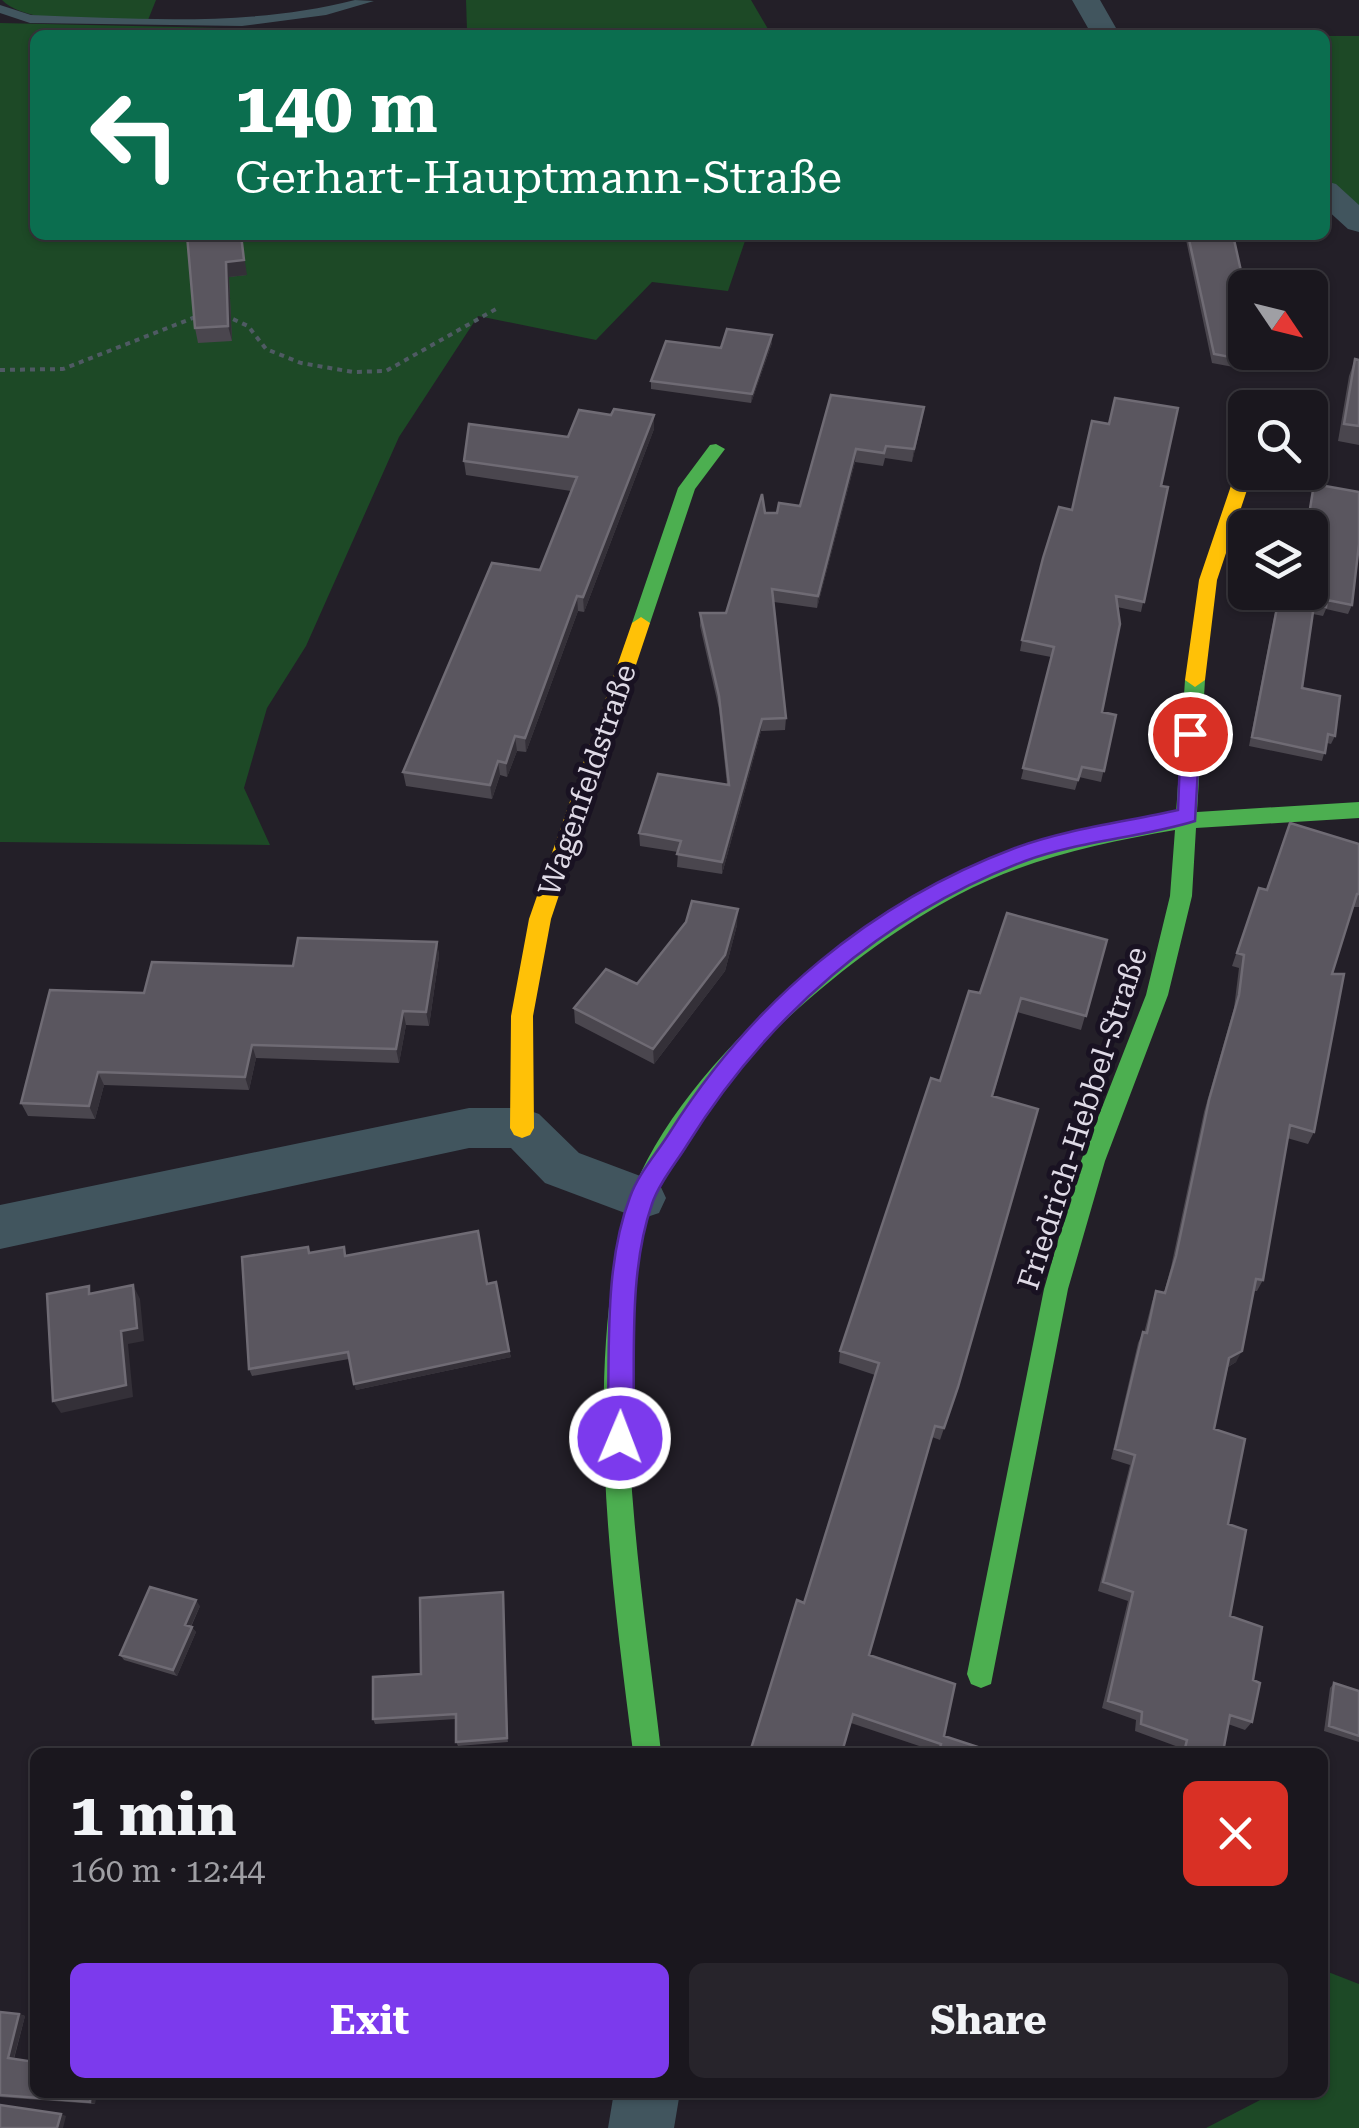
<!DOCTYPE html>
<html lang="en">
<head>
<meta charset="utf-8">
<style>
  :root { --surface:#1a171e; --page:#27242b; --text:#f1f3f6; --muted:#9f9fa4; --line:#38363c; --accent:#7c3aed }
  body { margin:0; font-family:"Roboto Serif",serif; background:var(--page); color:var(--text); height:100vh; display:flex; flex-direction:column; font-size:38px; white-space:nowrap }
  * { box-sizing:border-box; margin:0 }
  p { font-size:32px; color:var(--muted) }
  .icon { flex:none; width:55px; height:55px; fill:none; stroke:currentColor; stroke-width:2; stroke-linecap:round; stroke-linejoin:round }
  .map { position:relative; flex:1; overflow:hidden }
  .panel { position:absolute; left:30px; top:1748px; width:1298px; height:350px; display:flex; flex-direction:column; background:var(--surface); border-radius:15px; box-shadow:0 2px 8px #0004,0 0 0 2px var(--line) }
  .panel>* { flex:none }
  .top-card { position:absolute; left:30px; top:30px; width:1300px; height:210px; border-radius:15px; box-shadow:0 2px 8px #0004,0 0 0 2px var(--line); background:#0b6e4f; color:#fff; overflow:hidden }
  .needle { width:65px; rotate:125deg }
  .controls { position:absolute; left:1228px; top:270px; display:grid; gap:20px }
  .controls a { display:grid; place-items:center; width:100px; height:100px; border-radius:15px; background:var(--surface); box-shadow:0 2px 8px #0004,0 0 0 2px var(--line); font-size:50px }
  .pin { position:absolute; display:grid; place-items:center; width:85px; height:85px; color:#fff; margin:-42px; border:5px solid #fff; border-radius:50%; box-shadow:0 2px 10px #0007 }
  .me { position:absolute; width:110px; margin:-55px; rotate:1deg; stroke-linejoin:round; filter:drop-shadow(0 0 8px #0008) }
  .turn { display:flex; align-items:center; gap:35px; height:210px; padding:0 40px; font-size:45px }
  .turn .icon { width:130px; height:130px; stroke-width:2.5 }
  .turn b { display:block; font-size:70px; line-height:85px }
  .round { display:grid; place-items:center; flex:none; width:105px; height:105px; border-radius:15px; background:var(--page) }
  .summary { display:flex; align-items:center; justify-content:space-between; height:170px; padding:0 40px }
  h1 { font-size:60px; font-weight:700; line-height:75px }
  .action { display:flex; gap:20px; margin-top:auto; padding:20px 40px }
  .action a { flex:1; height:115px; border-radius:15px; background:var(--accent); color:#fff; font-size:40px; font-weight:700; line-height:115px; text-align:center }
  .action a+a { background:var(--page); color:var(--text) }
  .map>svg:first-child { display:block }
  .green { fill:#1d4926 }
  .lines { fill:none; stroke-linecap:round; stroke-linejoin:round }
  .path { stroke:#4f5a63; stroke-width:4; stroke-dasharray:5 5; stroke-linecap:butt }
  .lane { fill:#41555e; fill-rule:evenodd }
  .street { fill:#41555e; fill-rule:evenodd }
  .fast { fill:#4caf50; fill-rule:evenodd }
  .slow { fill:#ffc107; fill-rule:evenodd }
  .wall { fill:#4a464e }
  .shaded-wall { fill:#343038 }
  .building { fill:#5a565f; stroke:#6f6b74; stroke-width:2.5 }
  .route { fill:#7c3aed; stroke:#51269a; stroke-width:2.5 }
  .labels { text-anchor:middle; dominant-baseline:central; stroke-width:10; stroke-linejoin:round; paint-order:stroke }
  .street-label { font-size:30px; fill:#dfdae6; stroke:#191222 }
</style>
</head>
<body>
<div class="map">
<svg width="1359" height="2128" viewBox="0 0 1359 2128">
  <rect width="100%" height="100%" fill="#231f28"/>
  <path class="green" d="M 2,0 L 156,0 L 148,20 C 110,19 29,27 2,0 Z
    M 466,0 L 751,0 L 768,29 L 808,35 L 427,35 L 467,30 Z
    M 0,23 L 273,29 L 284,35 L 35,35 L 35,235 L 747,235 L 728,291 L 652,282 L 596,340 L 478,316 L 399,437 L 306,646 L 267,708 L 244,788 L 270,845 L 0,842 Z
    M 1325,36 L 1359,36 L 1359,210 L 1325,179 Z
    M 1323,1970 L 1359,1984 L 1359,2128 L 1206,2128 L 1264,2098 L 1265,2093 L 1322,2092 Z"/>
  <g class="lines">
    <path class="path" d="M 224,315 L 248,326 L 266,349 L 301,363 L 353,372 L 386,371 L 496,309
      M 0,370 L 63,369 L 198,316"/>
    <path class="lane" d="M 355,0 L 374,1 L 326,15 L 242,26 L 30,23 L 0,13 L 0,5 L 31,15 C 140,19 249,27 355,0 Z"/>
    <path class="street" d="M 1072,0 L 1100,0 L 1120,35 L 1092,35 Z
      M 1325,181 L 1336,184 L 1359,205 L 1359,232 L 1348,229 L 1325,208 Z
      M 1269,390 L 1282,393 L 1285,408 L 1249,408 L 1256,393 Z
      M 469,1108 L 522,1108 L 539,1114 L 579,1153 L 659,1183 L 666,1198 L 659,1213 L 641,1219 L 545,1183 L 511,1148 L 469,1148 L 0,1249 L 0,1205 Z
      M 614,2092 L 680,2092 L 674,2128 L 608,2128 Z"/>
    <path class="fast" d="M 716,444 L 725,449 L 695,489 L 650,623 L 641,629 L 634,628 L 632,623 L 678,488 L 710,445 Z
      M 1195,673 L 1205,680 L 1197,812 L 1359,802 L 1359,818 L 1196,828 L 1192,896 L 1168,995 L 1105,1161 L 1068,1289 L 991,1684 L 981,1688 L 971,1684 L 967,1674 L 1044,1289 L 1081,1161 L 1146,995 L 1170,896 L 1175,830 C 1100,843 1026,859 958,895 C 847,953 676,1097 646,1223 C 607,1390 642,1584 661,1752 L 633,1752 C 612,1585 585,1393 622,1226 C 651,1094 828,940 945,882 C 1018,846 1097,828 1176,814 L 1185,680 Z"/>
    <path class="slow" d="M 1245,465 L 1245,472 L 1253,472 L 1217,580 L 1205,680 L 1195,687 L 1185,680 L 1199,580 L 1236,471 Z
      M 641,617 L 650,623 L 551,919 L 533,1016 L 534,1128 L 530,1135 L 522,1138 L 514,1135 L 510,1128 L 511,1016 L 529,919 L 632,623 Z"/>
  </g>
  <path class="wall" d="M 187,235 L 247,275 L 229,277 L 232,341 L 198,343 L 195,328 Z
    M 1185,235 L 1233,235 L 1262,363 L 1260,372 L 1212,363 Z
    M 772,343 L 751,403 L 651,389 L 651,381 L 721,348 Z
    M 1355,359 L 1359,360 L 1359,445 L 1338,441 L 1349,376 Z
    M 831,395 L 922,420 L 912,462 L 885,458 L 883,466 L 855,462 L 817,608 L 774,602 L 786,718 L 785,730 L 761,731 L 722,874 L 677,867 L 678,852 L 640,846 L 639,833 L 727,785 L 719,709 L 700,626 L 700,613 L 726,613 L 765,513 L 777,513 L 800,506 Z
    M 611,415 L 654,415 L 654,429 L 584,612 L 578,611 L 526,752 L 517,751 L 507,777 L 500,775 L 492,799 L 406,786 L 403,772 L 540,570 L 571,491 L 466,475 L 464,461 L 568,437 Z
    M 1314,484 L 1352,605 L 1348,614 L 1326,609 L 1323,616 L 1313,614 L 1302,688 L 1335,736 L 1331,744 L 1327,743 L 1322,761 L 1249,746 L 1279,592 L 1310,592 L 1310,528 L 1292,528 L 1296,513 L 1308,515 Z
    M 1161,486 L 1168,487 L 1141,612 L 1117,607 L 1102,712 L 1116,715 L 1101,782 L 1079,777 L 1075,790 L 1021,779 L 1051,657 L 1020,651 L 1022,640 L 1072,510 Z
    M 1290,823 L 1359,844 L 1359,907 L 1353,907 L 1332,974 L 1314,1132 L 1308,1144 L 1287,1138 L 1263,1280 L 1257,1291 L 1254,1291 L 1236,1362 L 1228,1367 L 1214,1429 L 1228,1524 L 1230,1616 L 1253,1680 L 1252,1722 L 1245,1730 L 1228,1724 L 1223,1752 L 1180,1752 L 1181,1748 L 1135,1731 L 1136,1720 L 1102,1708 L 1128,1601 L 1098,1591 L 1130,1465 L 1111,1459 L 1138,1343 L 1143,1332 L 1144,1333 L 1152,1302 L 1156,1291 L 1164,1293 L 1171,1267 L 1204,1112 L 1234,1008 L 1239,968 L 1232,966 L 1254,901 L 1266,890 Z
    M 737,925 L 725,971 L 654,1064 L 575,1023 L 574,1008 L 637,984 Z
    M 1107,940 L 1081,1030 L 1017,1012 L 993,1096 L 954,1399 L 940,1440 L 932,1437 L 869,1655 L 944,1736 L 993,1752 L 937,1752 L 851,1723 L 804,1603 L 875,1375 L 839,1363 L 840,1351 L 940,1081 L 980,993 Z
    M 437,942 L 439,956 L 429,1026 L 406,1025 L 399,1063 L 256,1058 L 249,1090 L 104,1085 L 95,1119 L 28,1116 L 21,1103 L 144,993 Z
    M 308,1247 L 310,1253 L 346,1255 L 487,1284 L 511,1357 L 356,1390 L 349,1359 L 252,1376 L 249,1369 Z
    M 503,1592 L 508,1742 L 458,1746 L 456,1742 L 456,1719 L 375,1724 L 373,1719 Z
    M 200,1606 L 191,1627 L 196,1632 L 177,1676 L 124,1660 L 120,1655 Z
    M 1334,1683 L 1359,1691 L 1359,1742 L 1324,1731 L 1330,1688 Z
    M 0,2012 L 19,2014 L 25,2016 L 14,2059 L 96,2092 L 95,2104 L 0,2097 Z"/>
  <path class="shaded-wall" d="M 241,235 L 247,275 L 229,277 L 232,341 L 228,326 L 226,262 Z
    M 772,335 L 772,343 L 751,403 L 752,394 Z
    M 924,407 L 922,420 L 912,462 L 914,449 Z
    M 654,415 L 654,429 L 584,612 L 583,597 Z
    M 856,449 L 855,462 L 817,608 L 818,596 Z
    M 577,596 L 578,611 L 526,752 L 525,738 Z
    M 762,719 L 761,731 L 722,874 L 722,862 Z
    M 515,736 L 517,751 L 507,777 L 506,763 Z
    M 498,761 L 500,775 L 492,799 L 490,785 Z
    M 738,909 L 737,925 L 725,971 L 654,1064 L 653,1049 Z
    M 437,942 L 439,956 L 429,1026 L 426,1012 Z
    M 403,1011 L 406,1025 L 399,1063 L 396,1049 Z
    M 252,1045 L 256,1058 L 249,1090 L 245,1077 Z
    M 98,1072 L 104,1085 L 95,1119 L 89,1106 Z
    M 133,1285 L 140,1299 L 144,1341 L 128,1344 L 133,1397 L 61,1413 L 53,1401 L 121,1331 Z
    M 509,1351 L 511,1357 L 356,1390 L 354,1384 Z
    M 1242,1351 L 1236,1362 L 1224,1369 L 1229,1358 Z
    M 503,1592 L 504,1597 L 508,1742 L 507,1738 Z
    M 196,1600 L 200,1606 L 189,1630 L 185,1625 Z
    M 192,1627 L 196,1632 L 177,1676 L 173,1670 Z
    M 19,2014 L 25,2016 L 13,2061 L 8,2058 Z
    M 91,2092 L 96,2092 L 95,2104 L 90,2102 Z
    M 61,2114 L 66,2116 L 63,2128 L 57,2128 Z"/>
  <path class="building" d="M 187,235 L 241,235 L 244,260 L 226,262 L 228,326 L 195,328 Z
    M 1188,235 L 1233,235 L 1245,289 L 1245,352 L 1260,352 L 1262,363 L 1214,354 Z
    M 727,329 L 772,335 L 752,394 L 651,381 L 666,341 L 721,348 Z
    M 1355,359 L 1359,360 L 1359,426 L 1344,424 Z
    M 831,395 L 924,407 L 914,449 L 886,446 L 884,453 L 856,449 L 818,596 L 772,589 L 786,718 L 762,719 L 722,862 L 677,854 L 681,841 L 639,833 L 658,774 L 729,785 L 719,696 L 700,613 L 726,613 L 762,494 L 765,513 L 777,513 L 779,503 L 800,506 Z
    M 1115,398 L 1178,408 L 1161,486 L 1168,487 L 1144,602 L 1116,596 L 1120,624 L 1102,712 L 1116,715 L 1104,771 L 1082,767 L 1078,780 L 1023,768 L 1054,647 L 1022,640 L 1043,558 L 1059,507 L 1072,510 L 1092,421 L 1109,424 Z
    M 614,409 L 654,415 L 583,597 L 577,596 L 525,738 L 515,736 L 506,763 L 498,761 L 490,785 L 403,772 L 492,563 L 540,570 L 577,477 L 464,461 L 469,424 L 568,437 L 579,410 L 611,415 Z
    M 1314,484 L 1359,492 L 1359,544 L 1352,605 L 1327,600 L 1326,607 L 1314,605 L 1302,688 L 1340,696 L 1335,736 L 1328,734 L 1325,753 L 1252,737 L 1280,592 L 1310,592 L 1310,528 L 1293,528 L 1296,513 L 1309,515 Z
    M 1290,823 L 1359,844 L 1359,894 L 1357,894 L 1332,974 L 1344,974 L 1314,1132 L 1290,1125 L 1263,1280 L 1256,1279 L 1242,1351 L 1229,1358 L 1214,1429 L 1245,1439 L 1228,1524 L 1246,1530 L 1230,1616 L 1262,1627 L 1253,1680 L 1260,1683 L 1252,1722 L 1230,1715 L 1223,1752 L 1184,1752 L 1187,1740 L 1141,1724 L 1142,1712 L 1108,1701 L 1133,1592 L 1103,1582 L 1135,1455 L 1115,1449 L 1143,1332 L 1147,1333 L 1156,1291 L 1165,1293 L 1176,1256 L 1209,1100 L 1239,995 L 1244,955 L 1237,953 L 1259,888 L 1267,890 Z
    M 692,901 L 738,909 L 725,955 L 653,1049 L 574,1008 L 606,969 L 637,984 L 686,922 Z
    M 1007,913 L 1107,940 L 1086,1016 L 1021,998 L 992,1096 L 1038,1109 L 958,1387 L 944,1428 L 935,1426 L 869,1655 L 955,1684 L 944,1736 L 993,1752 L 939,1752 L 941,1744 L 853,1714 L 842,1752 L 750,1752 L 797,1600 L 804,1603 L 879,1363 L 840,1351 L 931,1078 L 940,1081 L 969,991 L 980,993 Z
    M 298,938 L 437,942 L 426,1012 L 403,1011 L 396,1049 L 252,1045 L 245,1077 L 98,1072 L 89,1106 L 21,1103 L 50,990 L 144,993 L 152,962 L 293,966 Z
    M 478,1231 L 487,1284 L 496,1282 L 509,1351 L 354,1384 L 348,1352 L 249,1369 L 242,1257 L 308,1247 L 309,1253 L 344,1247 L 345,1256 Z
    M 133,1285 L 137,1328 L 121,1331 L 126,1385 L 53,1401 L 47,1294 L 89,1286 L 89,1294 Z
    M 150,1587 L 196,1600 L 185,1625 L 192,1627 L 173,1670 L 120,1655 Z
    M 503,1592 L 507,1738 L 456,1742 L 456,1714 L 373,1719 L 373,1677 L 421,1674 L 420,1598 Z
    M 1334,1683 L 1359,1691 L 1359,1736 L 1329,1726 Z
    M 0,2012 L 19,2014 L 8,2058 L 35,2062 L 35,2092 L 91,2092 L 90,2102 L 0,2095 Z
    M 0,2105 L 61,2114 L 57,2128 L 0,2128 Z"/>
  <path class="route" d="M 1190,726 L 1200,734 L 1195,821 C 1140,838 1079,841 1025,861 C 883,915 766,1017 687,1145 C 676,1163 659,1183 652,1204 C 627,1276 636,1363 633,1438 L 629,1447 L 620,1450 L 611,1447 L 607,1438 C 611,1361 602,1270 630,1197 C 638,1174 657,1153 670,1132 C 751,1003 871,902 1015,848 C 1066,829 1125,822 1178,810 L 1181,734 Z"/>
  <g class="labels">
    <g class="street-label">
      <text transform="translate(587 780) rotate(-71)">Wagenfeldstraße</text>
      <text transform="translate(1082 1118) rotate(-72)">Friedrich-Hebbel-Straße</text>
    </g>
  </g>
</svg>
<div class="controls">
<a><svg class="needle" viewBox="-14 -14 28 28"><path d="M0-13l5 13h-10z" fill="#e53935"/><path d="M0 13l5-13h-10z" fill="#9f9fa4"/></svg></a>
<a><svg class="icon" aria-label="search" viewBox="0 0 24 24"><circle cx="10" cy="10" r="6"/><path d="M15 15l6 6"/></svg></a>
<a><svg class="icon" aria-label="layers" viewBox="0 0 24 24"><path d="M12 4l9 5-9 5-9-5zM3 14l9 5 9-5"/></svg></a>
</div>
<div class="pin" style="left:1190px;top:734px;background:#d93025"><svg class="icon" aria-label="arrive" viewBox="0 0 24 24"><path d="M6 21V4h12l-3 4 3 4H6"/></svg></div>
<svg class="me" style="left:620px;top:1438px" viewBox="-20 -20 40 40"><circle r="17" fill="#7c3aed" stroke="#fff" stroke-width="3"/><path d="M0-11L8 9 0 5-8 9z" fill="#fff"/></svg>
<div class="top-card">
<div class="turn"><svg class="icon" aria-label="left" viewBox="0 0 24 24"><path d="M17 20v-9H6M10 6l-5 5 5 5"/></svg><div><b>140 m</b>Gerhart-Hauptmann-Straße</div></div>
</div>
<section class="panel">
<div class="summary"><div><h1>1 min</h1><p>160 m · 12:44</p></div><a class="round" style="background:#d93025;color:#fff"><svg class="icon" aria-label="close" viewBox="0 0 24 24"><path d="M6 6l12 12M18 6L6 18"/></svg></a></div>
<div class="action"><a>Exit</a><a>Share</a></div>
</section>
</div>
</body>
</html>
